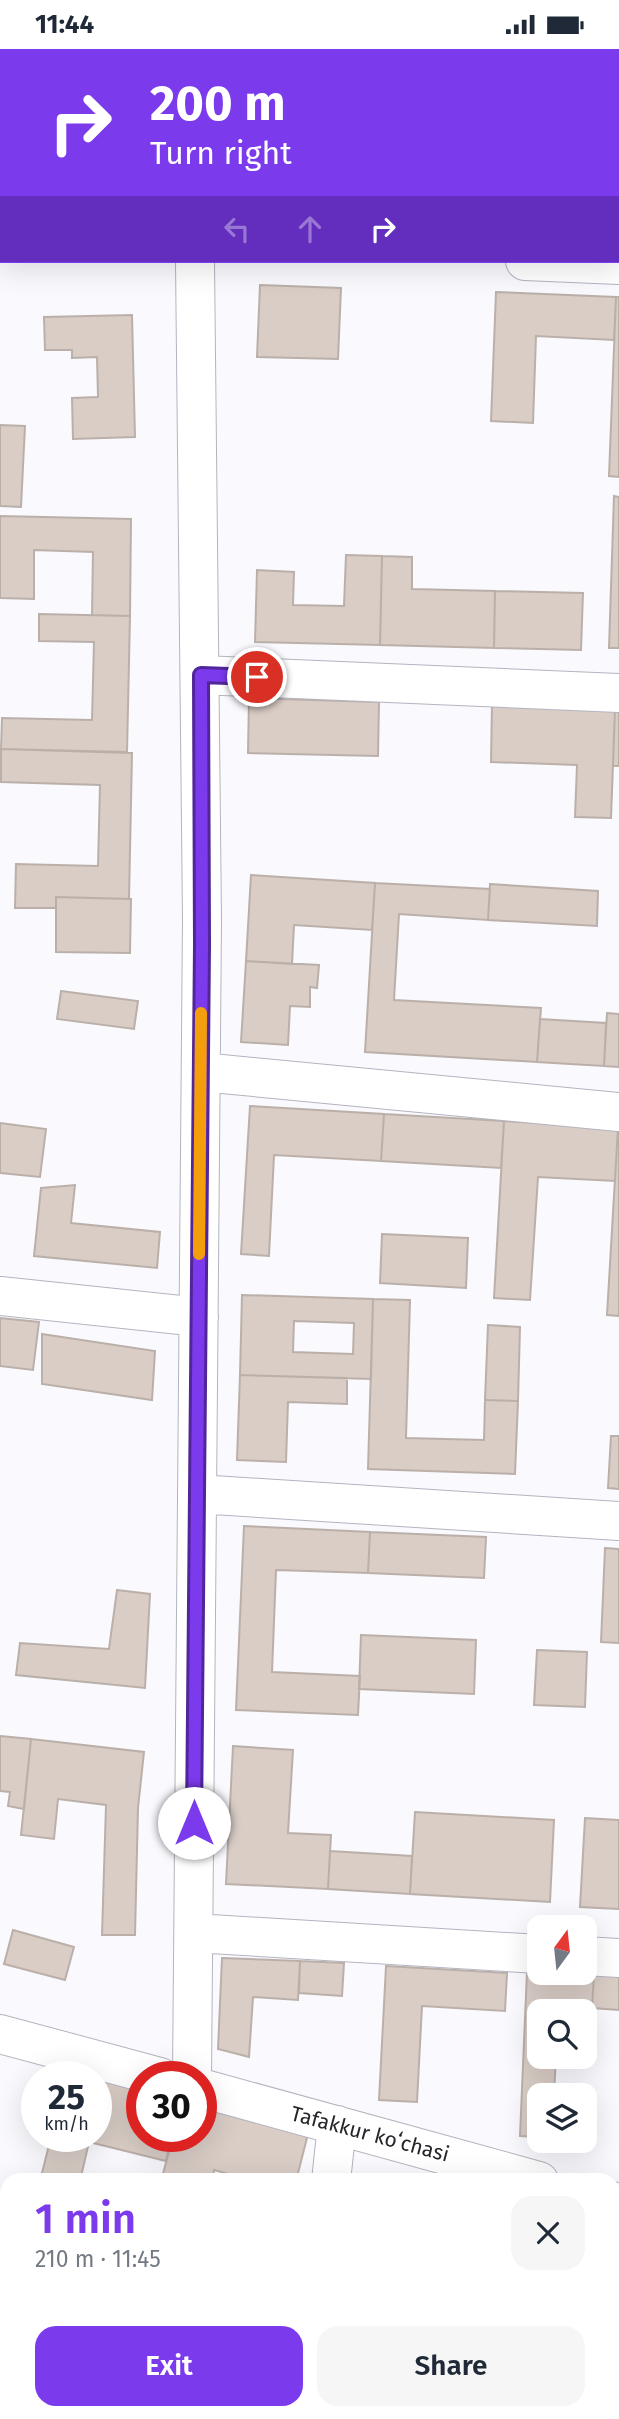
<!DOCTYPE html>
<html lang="en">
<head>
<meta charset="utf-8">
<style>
  :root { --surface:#fff; --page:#f6f6f7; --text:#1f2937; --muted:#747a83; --accent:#7c3aed }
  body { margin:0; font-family:"Fira Sans",sans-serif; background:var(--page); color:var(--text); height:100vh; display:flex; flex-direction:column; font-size:26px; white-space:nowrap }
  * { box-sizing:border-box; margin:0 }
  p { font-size:23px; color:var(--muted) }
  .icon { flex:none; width:38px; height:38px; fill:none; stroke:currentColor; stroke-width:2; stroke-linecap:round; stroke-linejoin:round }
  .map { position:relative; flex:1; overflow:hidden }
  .drawer { position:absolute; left:0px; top:2124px; width:620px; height:247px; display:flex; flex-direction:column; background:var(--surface); border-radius:21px 21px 0 0; box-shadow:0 7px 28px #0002 }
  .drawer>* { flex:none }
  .hud { position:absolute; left:0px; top:0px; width:620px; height:214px; box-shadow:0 7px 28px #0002; background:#7c3aed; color:#fff; overflow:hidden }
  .needle { width:46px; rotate:15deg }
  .fabs { position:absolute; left:527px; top:1866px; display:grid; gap:14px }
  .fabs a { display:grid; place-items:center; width:70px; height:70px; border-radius:14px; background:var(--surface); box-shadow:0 7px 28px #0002; font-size:35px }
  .speed { position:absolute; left:21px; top:2012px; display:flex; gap:14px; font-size:35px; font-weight:700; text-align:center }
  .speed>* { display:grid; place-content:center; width:91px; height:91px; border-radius:50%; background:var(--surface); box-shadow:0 7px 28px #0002; line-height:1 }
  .speed small { font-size:18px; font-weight:400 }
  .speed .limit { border:10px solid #d22; background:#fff; color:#111 }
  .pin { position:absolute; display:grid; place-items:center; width:60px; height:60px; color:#fff; margin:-30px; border:4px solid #fff; border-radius:50%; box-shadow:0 2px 7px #0007 }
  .me { position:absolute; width:77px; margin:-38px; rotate:0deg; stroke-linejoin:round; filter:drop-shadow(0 0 5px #0008) }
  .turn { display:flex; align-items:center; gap:24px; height:147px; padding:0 35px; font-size:32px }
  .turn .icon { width:91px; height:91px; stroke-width:2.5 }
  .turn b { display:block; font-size:49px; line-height:60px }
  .lanes { display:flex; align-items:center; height:66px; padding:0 35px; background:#0003; justify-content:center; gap:35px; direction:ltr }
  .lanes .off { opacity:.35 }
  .round { display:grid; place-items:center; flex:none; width:74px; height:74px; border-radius:21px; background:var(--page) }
  .overview { display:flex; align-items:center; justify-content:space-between; height:119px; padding:0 35px }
  h1 { font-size:42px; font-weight:600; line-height:52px; color:var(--accent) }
  .cta { display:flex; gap:14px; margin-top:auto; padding:14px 35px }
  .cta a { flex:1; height:80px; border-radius:21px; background:var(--accent); color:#fff; font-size:28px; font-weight:600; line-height:80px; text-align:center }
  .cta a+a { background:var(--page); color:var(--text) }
  .status { display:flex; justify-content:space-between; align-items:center; height:49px; padding:0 35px; background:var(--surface); direction:ltr }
  .status svg { height:19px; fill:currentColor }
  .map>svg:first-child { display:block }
  .building { fill:#d9cdc6; stroke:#bbb0a9; stroke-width:2; fill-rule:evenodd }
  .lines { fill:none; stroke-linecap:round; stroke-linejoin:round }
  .minor-casing { stroke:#b4b4c0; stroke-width:40 }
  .minor { stroke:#fff; stroke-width:38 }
  .route-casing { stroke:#51269a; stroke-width:18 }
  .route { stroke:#7c3aed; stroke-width:12 }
  .slow { stroke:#f59e0b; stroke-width:12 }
  .labels { text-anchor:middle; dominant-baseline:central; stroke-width:7; stroke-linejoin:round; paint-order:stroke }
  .street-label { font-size:21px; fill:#25252a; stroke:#fff }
</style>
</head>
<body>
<div class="status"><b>11:44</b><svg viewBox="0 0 49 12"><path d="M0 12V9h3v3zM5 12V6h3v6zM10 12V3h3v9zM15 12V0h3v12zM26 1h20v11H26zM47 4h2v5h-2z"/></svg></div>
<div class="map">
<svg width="619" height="2370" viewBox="0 0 619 2370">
  <rect width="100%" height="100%" fill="#f9f9fe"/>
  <path class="building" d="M 62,0 L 127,0 L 127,2 L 26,2 Z
    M 364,0 L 481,0 L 481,2 Z
    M 260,236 L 341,239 L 338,310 L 257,308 Z
    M 496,243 L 616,248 L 614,291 L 536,287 L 533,374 L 491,372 Z
    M 616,248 L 619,248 L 619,428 L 609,427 Z
    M 132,266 L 135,388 L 73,390 L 72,349 L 98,348 L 97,308 L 72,309 L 72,301 L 45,301 L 44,268 Z
    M 0,376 L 25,377 L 21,458 L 0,457 Z
    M 614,447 L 619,448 L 619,599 L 609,599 Z
    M 0,467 L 131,470 L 130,567 L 92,566 L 93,503 L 34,501 L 34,550 L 0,549 Z
    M 346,506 L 382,507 L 380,596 L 255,593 L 257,521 L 294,523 L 293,556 L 344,557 Z
    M 382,507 L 412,508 L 412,540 L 495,542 L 494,599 L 380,596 Z
    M 495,542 L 583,544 L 581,601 L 494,599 Z
    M 39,565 L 130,567 L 127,703 L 1,700 L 2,669 L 92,671 L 94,593 L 39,592 Z
    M 249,649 L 379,653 L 378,707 L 248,704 Z
    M 492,655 L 615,660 L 611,769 L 575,768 L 577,716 L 491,713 Z
    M 615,660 L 619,660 L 619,717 L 613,717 Z
    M 1,700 L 132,704 L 129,850 L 56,848 L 56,859 L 15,859 L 16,815 L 98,817 L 100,736 L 1,733 Z
    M 251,826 L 375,834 L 372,881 L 294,876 L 292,915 L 246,912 Z
    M 375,834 L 490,840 L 488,871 L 399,865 L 394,951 L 541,959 L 537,1013 L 365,1003 Z
    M 490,835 L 598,842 L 597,877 L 488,871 Z
    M 56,848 L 131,850 L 130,904 L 56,903 Z
    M 246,912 L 319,916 L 317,939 L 310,938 L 310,958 L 290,957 L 288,996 L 241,993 Z
    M 61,942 L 138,952 L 134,980 L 57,970 Z
    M 607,964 L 619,965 L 619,1018 L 604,1017 Z
    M 540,970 L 606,974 L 604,1017 L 537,1013 Z
    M 250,1057 L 384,1065 L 381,1112 L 274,1106 L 269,1207 L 241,1205 Z
    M 384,1065 L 504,1072 L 501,1119 L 381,1112 Z
    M 504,1072 L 618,1079 L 615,1132 L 538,1128 L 530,1251 L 494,1249 Z
    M 0,1074 L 46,1080 L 40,1128 L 0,1124 Z
    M 618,1079 L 619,1079 L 619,1267 L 607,1266 Z
    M 75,1136 L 71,1174 L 160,1183 L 157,1219 L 34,1207 L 41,1139 Z
    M 382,1185 L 468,1189 L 466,1239 L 380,1234 Z
    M 242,1246 L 373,1250 L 371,1330 L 240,1326 ZM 294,1272 L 354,1274 L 353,1305 L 293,1303 Z
    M 373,1250 L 410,1251 L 406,1389 L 484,1391 L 485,1351 L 518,1352 L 515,1425 L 368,1420 Z
    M 0,1269 L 39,1273 L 33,1321 L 0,1317 Z
    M 488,1276 L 520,1278 L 518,1352 L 485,1351 Z
    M 42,1285 L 155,1302 L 152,1351 L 42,1335 Z
    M 240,1326 L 347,1329 L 347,1355 L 288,1353 L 286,1413 L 237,1411 Z
    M 611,1387 L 619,1387 L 619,1440 L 608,1439 Z
    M 244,1477 L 370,1483 L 368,1524 L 276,1521 L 272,1623 L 360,1627 L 358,1666 L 236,1661 Z
    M 370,1483 L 486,1488 L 484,1529 L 368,1524 Z
    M 605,1499 L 619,1500 L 619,1594 L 601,1593 Z
    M 117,1541 L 150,1545 L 145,1639 L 16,1626 L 20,1594 L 109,1600 Z
    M 361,1586 L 476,1591 L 474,1645 L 359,1640 Z
    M 537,1601 L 587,1603 L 585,1658 L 534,1656 Z
    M 0,1687 L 31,1690 L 24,1760 L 8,1757 L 10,1743 L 0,1742 Z
    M 31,1690 L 144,1703 L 138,1759 L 135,1886 L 102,1886 L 106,1756 L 58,1750 L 54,1790 L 21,1786 Z
    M 233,1697 L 293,1701 L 288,1784 L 331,1786 L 328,1840 L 226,1835 Z
    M 415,1763 L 554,1771 L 550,1853 L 410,1845 Z
    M 585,1769 L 619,1771 L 619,1860 L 580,1858 Z
    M 330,1802 L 412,1807 L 410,1845 L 328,1840 Z
    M 13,1881 L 74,1898 L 65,1931 L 4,1915 Z
    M 222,1909 L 300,1912 L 298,1951 L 253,1948 L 249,2008 L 218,2000 Z
    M 300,1912 L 344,1914 L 342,1947 L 299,1944 Z
    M 386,1917 L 507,1924 L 505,1962 L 422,1957 L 417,2053 L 379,2051 Z
    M 527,1923 L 594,1926 L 590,1990 L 584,1990 L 584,1962 L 539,1962 L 539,2007 L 556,2007 L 554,2046 L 539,2046 L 539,2088 L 520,2087 Z
    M 594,1926 L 619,1927 L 619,1961 L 592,1959 Z
    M 96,2029 L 142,2040 L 142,2088 L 171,2088 L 166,2112 L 89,2093 L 80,2132 L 40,2132 L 51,2088 L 96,2088 Z
    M 201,2054 L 309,2081 L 296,2132 L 255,2132 L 214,2121 L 212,2132 L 161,2132 L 173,2088 L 201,2088 Z
    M 0,2182 L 7,2184 L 7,2263 L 0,2293 Z
    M 612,2212 L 619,2213 L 619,2251 L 612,2250 Z
    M 7,2263 L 7,2326 L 0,2324 L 0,2293 Z
    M 612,2304 L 619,2304 L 619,2340 L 612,2339 Z
    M 612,2339 L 619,2340 L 619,2370 L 603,2370 L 603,2367 L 575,2364 L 612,2364 Z
    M 134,2364 L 256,2364 L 254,2370 L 155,2370 Z
    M 342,2364 L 376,2364 L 375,2370 L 341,2370 Z"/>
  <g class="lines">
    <defs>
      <path id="minor" d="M 196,2 L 196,0
        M 525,212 L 619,216
        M 201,626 L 619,644
        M 201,1023 L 619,1063
        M 0,1247 L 199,1268
        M 197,1445 L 619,1472
        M 194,1884 L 539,1905
        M 584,1907 L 619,1909
        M 0,1985 L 160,2028
        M 192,2028 L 202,871 L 195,212
        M 201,2039 L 539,2132
        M 331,2132 L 337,2076
        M 612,2152 L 619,2154
        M 0,2369 L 4,2370
        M 305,2370 L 306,2364"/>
    </defs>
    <use href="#minor" class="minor-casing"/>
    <use href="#minor" class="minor"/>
  </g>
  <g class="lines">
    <defs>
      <path id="route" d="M 194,1774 L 202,896 L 201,626 L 257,628"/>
    </defs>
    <use href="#route" class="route-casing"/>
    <use href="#route" class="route"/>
    <path class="slow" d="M 199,1205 L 201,964"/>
  </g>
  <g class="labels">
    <g class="street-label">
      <text transform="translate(370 2085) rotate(15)">Tafakkur koʻchasi</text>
    </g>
  </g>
</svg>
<div class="fabs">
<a><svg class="needle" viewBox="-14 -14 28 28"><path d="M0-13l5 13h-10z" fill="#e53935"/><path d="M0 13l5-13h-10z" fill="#747a83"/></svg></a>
<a><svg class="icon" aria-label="search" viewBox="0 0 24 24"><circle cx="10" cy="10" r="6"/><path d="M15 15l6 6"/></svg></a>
<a><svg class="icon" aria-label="layers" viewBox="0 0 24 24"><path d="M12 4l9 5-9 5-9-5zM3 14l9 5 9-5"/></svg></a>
</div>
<div class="speed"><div>25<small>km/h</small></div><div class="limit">30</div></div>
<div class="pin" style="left:257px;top:628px;background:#d93025"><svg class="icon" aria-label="arrive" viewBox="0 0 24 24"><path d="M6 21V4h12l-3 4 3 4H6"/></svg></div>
<svg class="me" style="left:194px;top:1774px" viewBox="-20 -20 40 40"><circle r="19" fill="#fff"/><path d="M0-13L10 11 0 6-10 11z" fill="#7c3aed"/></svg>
<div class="hud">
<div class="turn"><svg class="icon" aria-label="right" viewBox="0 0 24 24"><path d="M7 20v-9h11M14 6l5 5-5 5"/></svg><div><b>200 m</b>Turn right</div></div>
<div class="lanes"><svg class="icon off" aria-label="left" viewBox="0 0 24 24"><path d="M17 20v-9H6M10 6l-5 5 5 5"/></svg><svg class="icon off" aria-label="ahead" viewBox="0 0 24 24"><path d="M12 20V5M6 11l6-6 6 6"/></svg><svg class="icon" aria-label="right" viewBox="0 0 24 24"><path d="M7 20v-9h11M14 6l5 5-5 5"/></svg></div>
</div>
<section class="drawer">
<div class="overview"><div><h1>1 min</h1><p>210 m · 11:45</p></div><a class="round"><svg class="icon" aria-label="close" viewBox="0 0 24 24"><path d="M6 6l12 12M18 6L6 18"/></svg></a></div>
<div class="cta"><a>Exit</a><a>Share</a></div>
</section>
</div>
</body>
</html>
